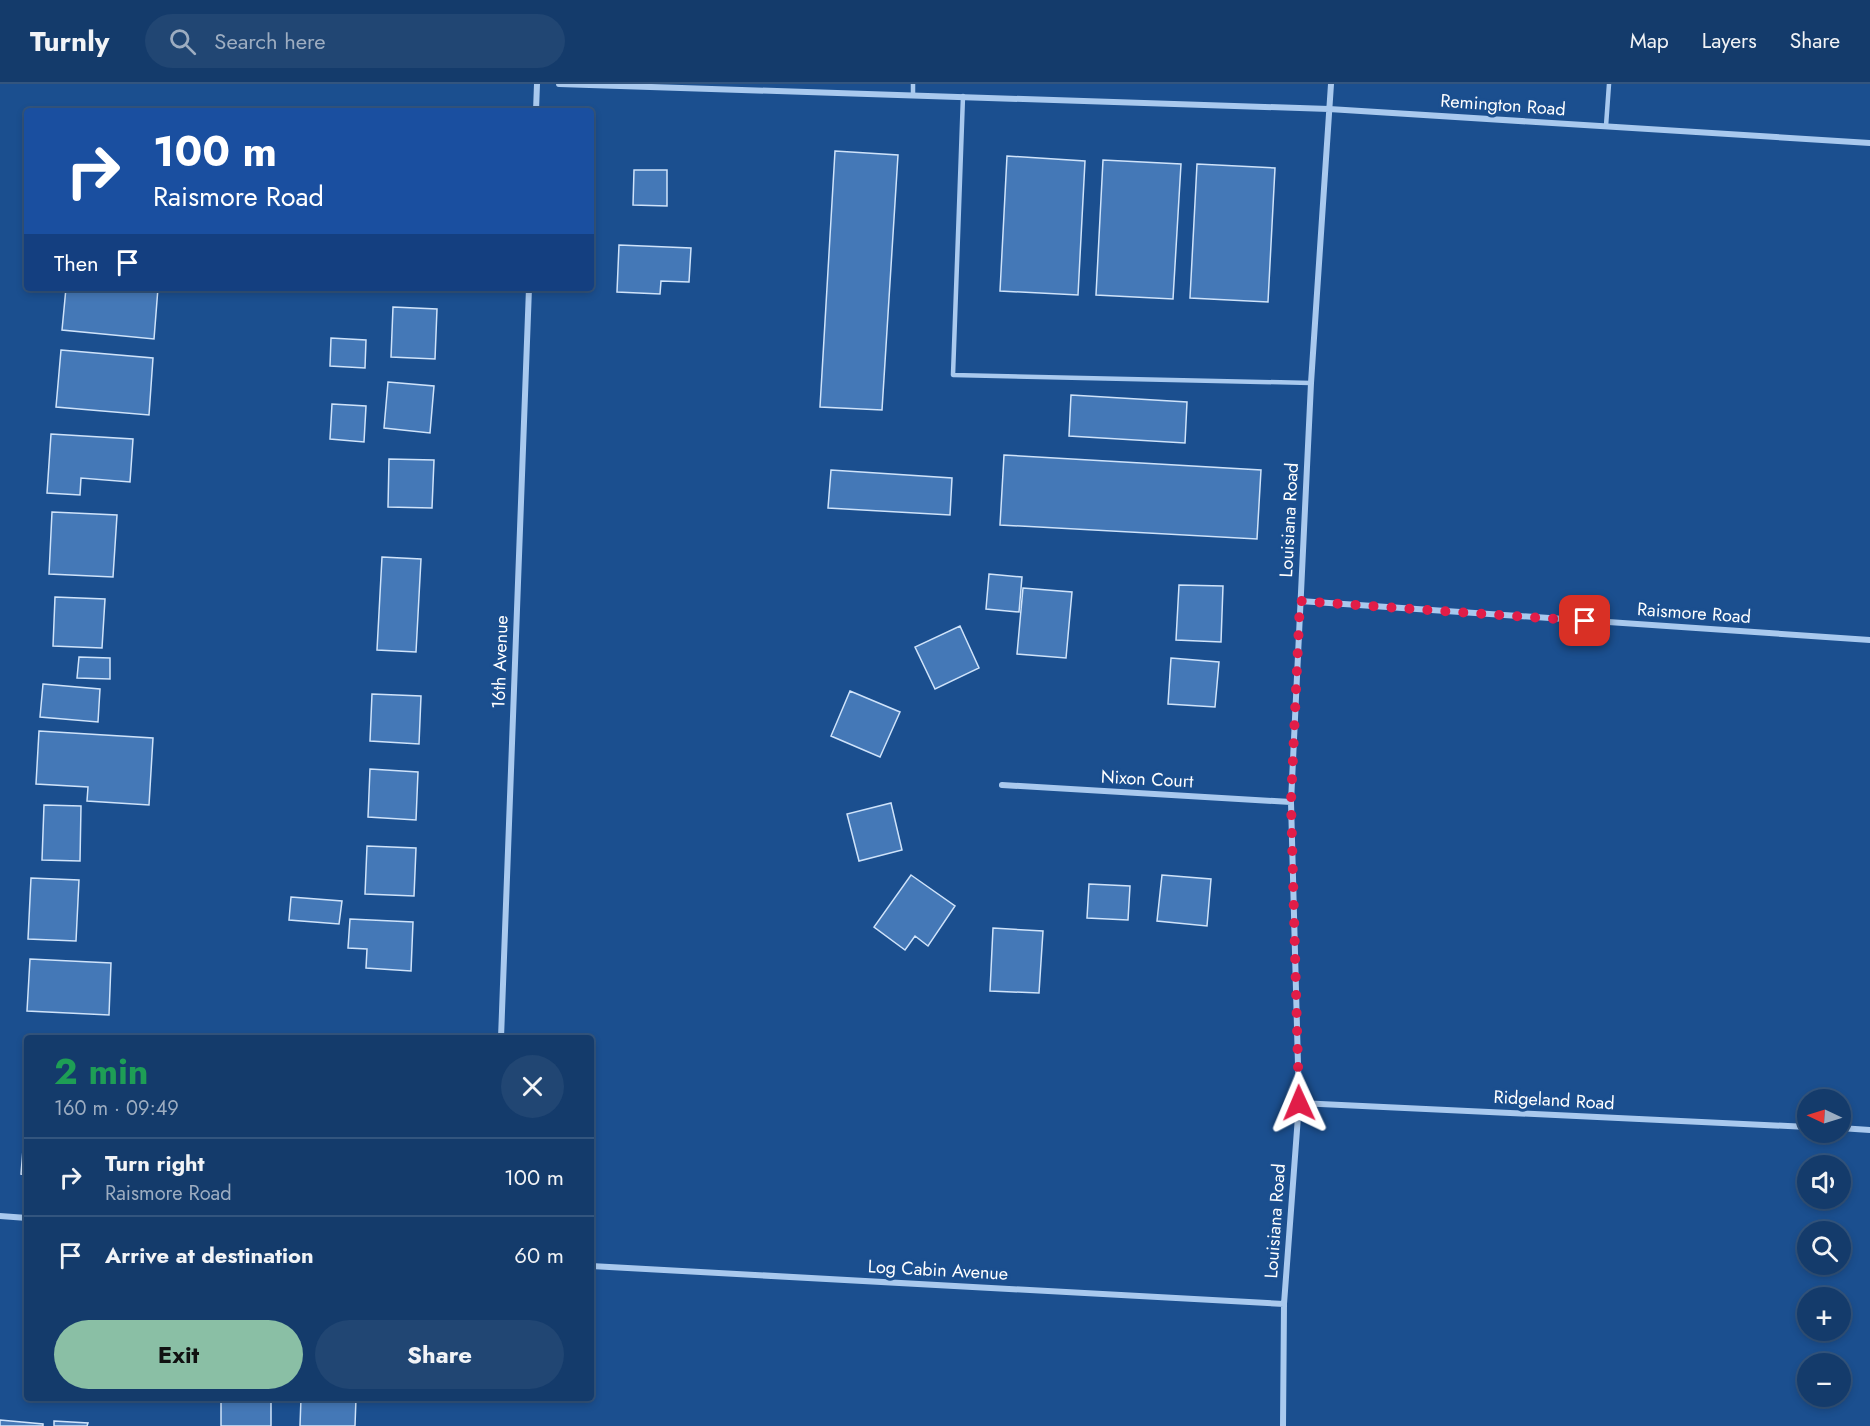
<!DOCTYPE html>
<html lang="en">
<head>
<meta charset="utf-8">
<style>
  :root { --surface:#143b6b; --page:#214673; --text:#f1f3f6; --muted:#9dadc1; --line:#33557e; --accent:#8abfa5 }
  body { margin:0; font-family:Jost,sans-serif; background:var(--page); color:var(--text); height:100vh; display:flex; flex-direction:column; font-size:22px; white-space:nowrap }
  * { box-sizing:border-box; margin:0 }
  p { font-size:20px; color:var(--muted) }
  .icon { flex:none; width:33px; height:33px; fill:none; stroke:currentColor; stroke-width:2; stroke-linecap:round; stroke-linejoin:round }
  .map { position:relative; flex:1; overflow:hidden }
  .side { position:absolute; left:24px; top:951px; width:570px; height:366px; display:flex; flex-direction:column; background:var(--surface); border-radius:6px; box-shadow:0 3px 9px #0003,0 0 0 2px var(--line) }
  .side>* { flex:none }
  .guide { position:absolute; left:24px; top:24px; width:570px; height:183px; border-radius:6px; box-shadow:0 3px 9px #0003,0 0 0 2px var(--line); background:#1a4fa0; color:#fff; overflow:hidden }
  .needle { width:39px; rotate:274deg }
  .controls { position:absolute; left:1797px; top:1005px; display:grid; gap:12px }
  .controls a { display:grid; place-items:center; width:54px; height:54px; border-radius:50%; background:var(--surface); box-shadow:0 3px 9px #0003,0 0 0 2px var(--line); font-size:30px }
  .pin { position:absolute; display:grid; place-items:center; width:51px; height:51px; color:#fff; margin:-26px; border-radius:12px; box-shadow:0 3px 9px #0006 }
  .me { position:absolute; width:66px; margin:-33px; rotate:359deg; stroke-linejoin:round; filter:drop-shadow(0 0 4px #0008) }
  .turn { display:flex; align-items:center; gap:21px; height:126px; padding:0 30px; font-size:27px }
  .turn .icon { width:78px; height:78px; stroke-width:2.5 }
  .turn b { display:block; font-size:42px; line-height:51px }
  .then { display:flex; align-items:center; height:57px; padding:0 30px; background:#0003; gap:12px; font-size:22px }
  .round { display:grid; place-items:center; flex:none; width:63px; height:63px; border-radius:32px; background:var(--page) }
  .summary { display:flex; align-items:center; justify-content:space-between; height:102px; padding:0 30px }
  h1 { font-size:36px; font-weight:700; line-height:45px; color:#1e9e55 }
  .cta { display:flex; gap:12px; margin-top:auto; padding:12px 30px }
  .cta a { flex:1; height:69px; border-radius:36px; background:var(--accent); color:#111; font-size:24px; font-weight:700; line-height:69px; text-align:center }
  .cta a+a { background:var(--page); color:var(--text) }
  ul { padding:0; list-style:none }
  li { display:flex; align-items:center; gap:18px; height:78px; padding:0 30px; border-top:2px solid var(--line) }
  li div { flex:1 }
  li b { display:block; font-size:22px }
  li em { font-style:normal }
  header { display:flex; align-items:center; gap:36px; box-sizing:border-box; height:84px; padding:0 30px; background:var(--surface); border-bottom:2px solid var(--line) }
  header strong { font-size:28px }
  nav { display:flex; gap:33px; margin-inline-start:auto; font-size:21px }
  .search { width:420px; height:54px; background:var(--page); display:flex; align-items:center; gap:15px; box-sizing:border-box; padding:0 21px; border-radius:33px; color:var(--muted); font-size:22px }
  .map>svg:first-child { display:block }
  .building { fill:#4478b7; stroke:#cfe3fa; stroke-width:1.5 }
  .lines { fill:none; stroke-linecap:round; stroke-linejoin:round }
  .lane { stroke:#a9c9ee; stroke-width:4.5 }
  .street { stroke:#a9c9ee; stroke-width:6 }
  .route { stroke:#e11d48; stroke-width:10; stroke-dasharray:0 18 }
  .labels { text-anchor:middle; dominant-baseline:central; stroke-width:6; stroke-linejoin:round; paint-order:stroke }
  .street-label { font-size:18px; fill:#fff; stroke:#1b4f8f }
</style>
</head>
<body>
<header>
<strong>Turnly</strong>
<div class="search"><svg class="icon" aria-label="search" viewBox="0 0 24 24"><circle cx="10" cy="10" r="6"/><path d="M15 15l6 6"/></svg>Search here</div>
<nav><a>Map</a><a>Layers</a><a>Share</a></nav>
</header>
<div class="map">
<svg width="1870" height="1342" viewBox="0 0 1870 1342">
  <rect width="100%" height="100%" fill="#1b4f8f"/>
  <path class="building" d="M 835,67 L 898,71 L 882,326 L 820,323 Z
    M 1007,72 L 1085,77 L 1078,211 L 1000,207 Z
    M 1103,76 L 1181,80 L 1173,215 L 1096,211 Z
    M 1197,80 L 1275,84 L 1268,218 L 1190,214 Z
    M 634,86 L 667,86 L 667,122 L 633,121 Z
    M 619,161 L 691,164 L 689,198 L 661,197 L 660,210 L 617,208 Z
    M 66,204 L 158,204 L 154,255 L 62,246 Z
    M 393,223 L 437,225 L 435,275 L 391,273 Z
    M 331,254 L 366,256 L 365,284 L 330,282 Z
    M 61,266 L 153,274 L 149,331 L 56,323 Z
    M 388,298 L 434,302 L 430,349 L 384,344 Z
    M 1071,311 L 1187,318 L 1185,359 L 1069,352 Z
    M 332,320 L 366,322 L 364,358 L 330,355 Z
    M 51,350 L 133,355 L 130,398 L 81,394 L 80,411 L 47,409 Z
    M 1004,371 L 1261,386 L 1257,455 L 1000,441 Z
    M 389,375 L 434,376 L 432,424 L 388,423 Z
    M 831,386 L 952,394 L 950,431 L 828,424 Z
    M 52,428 L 117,431 L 113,493 L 49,490 Z
    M 382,473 L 421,475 L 416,568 L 377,566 Z
    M 989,490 L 1022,493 L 1019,528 L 986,525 Z
    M 1179,501 L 1223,502 L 1221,558 L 1176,556 Z
    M 1023,504 L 1072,508 L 1066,574 L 1017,570 Z
    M 55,513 L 105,515 L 102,564 L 53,562 Z
    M 960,542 L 979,584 L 935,605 L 915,563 Z
    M 79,573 L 110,574 L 110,595 L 77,594 Z
    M 1171,574 L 1219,578 L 1215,623 L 1168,620 Z
    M 43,600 L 100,605 L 98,638 L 40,633 Z
    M 850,607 L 900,628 L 880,673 L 831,652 Z
    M 372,610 L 421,612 L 419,660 L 370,657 Z
    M 39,647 L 153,654 L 149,721 L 87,717 L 88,703 L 36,700 Z
    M 370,685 L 418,688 L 416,736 L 368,733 Z
    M 891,719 L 902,766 L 859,777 L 847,730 Z
    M 44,721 L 81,722 L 80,777 L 42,776 Z
    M 367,762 L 416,764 L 414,812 L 365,810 Z
    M 911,791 L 955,822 L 928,862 L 915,852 L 905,866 L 874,843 Z
    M 1162,791 L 1211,795 L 1207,842 L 1157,837 Z
    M 31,794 L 79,796 L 76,857 L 28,855 Z
    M 1089,800 L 1130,802 L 1128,836 L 1087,834 Z
    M 291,813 L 342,817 L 339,840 L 289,836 Z
    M 350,835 L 413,838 L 411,887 L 366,884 L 367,865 L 348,864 Z
    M 993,844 L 1043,847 L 1039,909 L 990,907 Z
    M 30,875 L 111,879 L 109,931 L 27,927 Z
    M 26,1028 L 27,1028 L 27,1091 L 21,1090 Z
    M 221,1314 L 271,1314 L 271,1342 L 221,1342 Z
    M 301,1314 L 356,1314 L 355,1342 L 300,1342 Z
    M 0,1336 L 43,1340 L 43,1342 L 0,1342 Z
    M 54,1337 L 88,1339 L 87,1342 L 54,1342 Z"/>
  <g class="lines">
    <path class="lane" d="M 913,10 L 913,0
      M 963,12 L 953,291 L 1311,299
      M 1606,42 L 1609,0"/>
    <path class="street" d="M 559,0 L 1329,25 L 1870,59
      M 536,27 L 537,0
      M 1300,517 L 1870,556
      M 1002,701 L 1291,718
      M 501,954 L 529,204
      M 1299,1019 L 1808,1043
      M 1840,1044 L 1870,1046
      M 0,1132 L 27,1134
      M 591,1182 L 1284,1220
      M 1283,1342 L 1284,1220 L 1299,1019 L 1291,718 L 1311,299 L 1331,0"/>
  </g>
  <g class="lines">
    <path class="route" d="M 1299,1019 L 1291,718 L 1300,517 L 1585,537"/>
  </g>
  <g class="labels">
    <g class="street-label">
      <text transform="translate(1503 21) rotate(4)">Remington Road</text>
      <text transform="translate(1289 436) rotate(-87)">Louisiana Road</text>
      <text transform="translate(1694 529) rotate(4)">Raismore Road</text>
      <text transform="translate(500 578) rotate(-88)">16th Avenue</text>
      <text transform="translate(1147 695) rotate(3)">Nixon Court</text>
      <text transform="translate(1554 1016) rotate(3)">Ridgeland Road</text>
      <text transform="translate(1275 1137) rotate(-86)">Louisiana Road</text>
      <text transform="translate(938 1186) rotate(3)">Log Cabin Avenue</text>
    </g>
  </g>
</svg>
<div class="controls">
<a><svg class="needle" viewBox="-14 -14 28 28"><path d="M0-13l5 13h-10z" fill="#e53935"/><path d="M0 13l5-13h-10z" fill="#9dadc1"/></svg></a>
<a><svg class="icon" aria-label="sound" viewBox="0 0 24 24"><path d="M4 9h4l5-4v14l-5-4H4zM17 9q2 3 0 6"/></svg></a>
<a><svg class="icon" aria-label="search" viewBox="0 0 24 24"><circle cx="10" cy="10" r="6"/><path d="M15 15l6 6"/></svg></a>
<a>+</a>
<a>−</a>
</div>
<div class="pin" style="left:1585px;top:537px;background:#d93025"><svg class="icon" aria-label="arrive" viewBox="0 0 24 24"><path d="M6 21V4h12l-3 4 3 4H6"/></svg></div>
<svg class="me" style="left:1299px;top:1019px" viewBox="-20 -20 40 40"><path d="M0-17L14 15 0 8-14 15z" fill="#e11d48" stroke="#fff" stroke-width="4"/></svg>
<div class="guide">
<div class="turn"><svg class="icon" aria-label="right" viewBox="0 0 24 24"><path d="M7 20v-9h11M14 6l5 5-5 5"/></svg><div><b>100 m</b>Raismore Road</div></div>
<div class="then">Then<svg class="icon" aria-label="arrive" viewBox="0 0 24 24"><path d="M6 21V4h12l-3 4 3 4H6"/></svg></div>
</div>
<section class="side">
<div class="summary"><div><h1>2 min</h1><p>160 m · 09:49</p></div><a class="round"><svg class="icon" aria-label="close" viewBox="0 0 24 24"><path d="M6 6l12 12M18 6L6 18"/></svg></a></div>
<ul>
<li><svg class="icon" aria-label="right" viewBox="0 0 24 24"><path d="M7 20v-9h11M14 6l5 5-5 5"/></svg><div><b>Turn right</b><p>Raismore Road</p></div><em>100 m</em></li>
<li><svg class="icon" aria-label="arrive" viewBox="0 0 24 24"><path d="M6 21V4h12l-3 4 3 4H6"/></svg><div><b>Arrive at destination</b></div><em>60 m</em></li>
</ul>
<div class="cta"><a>Exit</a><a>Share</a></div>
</section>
</div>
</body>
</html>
